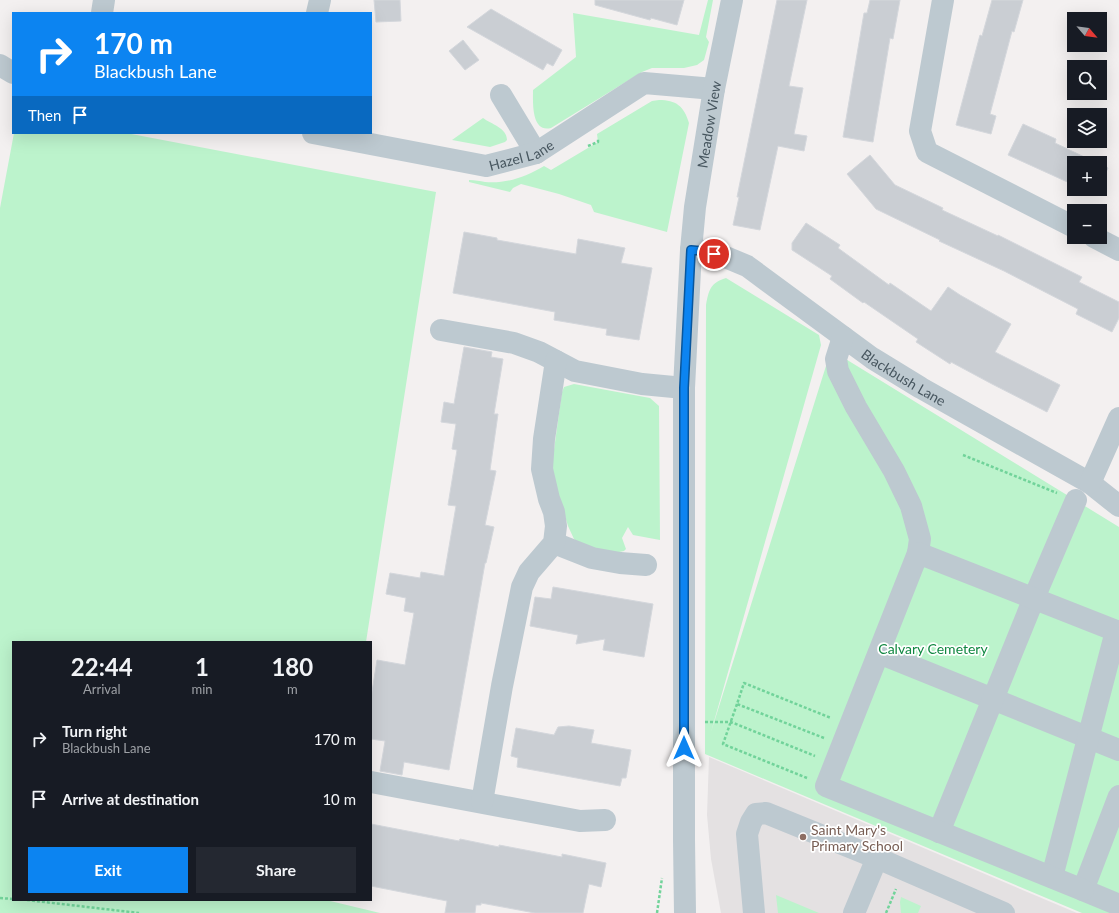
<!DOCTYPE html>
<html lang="en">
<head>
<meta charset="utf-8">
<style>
  :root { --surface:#171b24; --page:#242831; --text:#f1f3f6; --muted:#9ea1a6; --accent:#0c84f1 }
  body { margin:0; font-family:Lato,sans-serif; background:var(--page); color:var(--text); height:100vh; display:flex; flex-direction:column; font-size:15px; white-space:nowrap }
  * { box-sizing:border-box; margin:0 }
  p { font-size:13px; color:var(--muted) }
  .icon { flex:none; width:22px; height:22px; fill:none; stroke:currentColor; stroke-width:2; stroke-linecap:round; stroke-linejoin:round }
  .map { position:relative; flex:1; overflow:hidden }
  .panel { position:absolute; left:12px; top:641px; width:360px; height:260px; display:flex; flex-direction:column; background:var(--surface); border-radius:0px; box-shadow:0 4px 16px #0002 }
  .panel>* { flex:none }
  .top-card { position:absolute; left:12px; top:12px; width:360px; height:122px; border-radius:0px; box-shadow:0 4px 16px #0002; background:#0c84f1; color:#fff; overflow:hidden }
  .needle { width:26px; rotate:118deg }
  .controls { position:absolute; left:1067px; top:12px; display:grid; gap:8px }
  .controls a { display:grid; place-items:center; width:40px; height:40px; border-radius:0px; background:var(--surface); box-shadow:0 4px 16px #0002; font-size:20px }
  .pin { position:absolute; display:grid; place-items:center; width:34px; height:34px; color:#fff; margin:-17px; border:2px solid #fff; border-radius:50%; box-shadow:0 1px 4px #0007 }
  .me { position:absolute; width:44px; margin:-22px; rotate:0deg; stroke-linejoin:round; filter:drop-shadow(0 0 3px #0008) }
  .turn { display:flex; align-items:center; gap:14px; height:84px; padding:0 16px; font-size:18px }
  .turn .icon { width:52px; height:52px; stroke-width:2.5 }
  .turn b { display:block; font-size:28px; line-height:34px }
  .then { display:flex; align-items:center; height:38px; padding:0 16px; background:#0003; gap:8px; font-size:15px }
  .eta { display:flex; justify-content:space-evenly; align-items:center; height:68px; text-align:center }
  .eta b { font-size:24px; font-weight:700; line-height:28px }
  .button { display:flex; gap:8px; margin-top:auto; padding:8px 16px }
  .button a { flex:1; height:46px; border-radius:0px; background:var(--accent); color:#fff; font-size:16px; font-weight:700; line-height:46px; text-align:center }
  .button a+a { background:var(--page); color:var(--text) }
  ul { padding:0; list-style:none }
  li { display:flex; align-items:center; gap:12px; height:60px; padding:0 16px }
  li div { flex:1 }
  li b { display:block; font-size:15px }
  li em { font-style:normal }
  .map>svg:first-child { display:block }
  .education { fill:#e4e1e2 }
  .green { fill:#bcf3cc }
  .building { fill:#caced3; stroke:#d4d7dc }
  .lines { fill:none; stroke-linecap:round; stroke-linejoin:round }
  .path { stroke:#71d39a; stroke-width:2.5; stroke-dasharray:3 2; stroke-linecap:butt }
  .minor { stroke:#bdc9d0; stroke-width:22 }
  .route-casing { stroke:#08569d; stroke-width:10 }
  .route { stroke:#0c84f1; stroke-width:7 }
  .education-dot { fill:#8d6e63; stroke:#fff; stroke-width:1.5 }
  .labels { text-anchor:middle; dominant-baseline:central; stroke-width:3.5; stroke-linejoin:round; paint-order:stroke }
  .street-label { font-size:14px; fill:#47565f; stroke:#fff }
  .park-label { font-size:14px; fill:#108741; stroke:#fff }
  .education-label { font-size:14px; fill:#785e54; stroke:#fff; text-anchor:start }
</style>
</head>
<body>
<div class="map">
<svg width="1119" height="913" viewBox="0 0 1119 913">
  <rect width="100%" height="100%" fill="#f3f0f0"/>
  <path class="education" d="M 709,757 L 1077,913 L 721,913 L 711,859 L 707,815 Z"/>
  <path class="green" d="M 708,0 L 713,0 L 706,37 L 709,42 L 704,60 L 697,65 L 684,68 L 652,68 L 642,72 L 551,128 C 531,133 533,102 533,90 L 576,57 L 573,13 L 699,35 Z
    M 659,100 C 676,100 684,106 689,123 L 667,232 L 594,212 L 591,205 L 559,194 L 521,184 L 513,188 L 510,192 L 469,182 L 469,180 C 475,180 480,181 485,182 C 506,184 526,177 544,166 L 551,170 L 598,142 L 597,134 L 652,101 Z
    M 483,118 C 491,124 507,128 507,140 L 505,142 L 490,147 L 452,140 Z
    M 14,133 L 126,133 L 436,192 L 366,642 L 13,642 L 13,900 L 326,900 L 380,913 L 0,913 L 0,208 Z
    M 726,278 L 819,335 L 821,345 L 711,732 L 831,350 L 1119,527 L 1119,913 L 1082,913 L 705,754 L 706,305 C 709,290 710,283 726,278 Z
    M 574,384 L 650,398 L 659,406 L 660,540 L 633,535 L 628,527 L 622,538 L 626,549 L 624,551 L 615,553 L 581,545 L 574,539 L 568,526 L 551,471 L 562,392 L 564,387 Z
    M 776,895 L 819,913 L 778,913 Z
    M 901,897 L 921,906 L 918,913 L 901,913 L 900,902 Z"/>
  <path class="building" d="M 374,0 L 400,0 L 401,21 L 376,22 Z
    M 595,0 L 684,0 L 677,25 L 651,18 L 650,20 L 595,5 Z
    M 777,0 L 807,0 L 789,86 L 803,88 L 794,134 L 807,136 L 804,151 L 778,146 L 760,230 L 733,225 L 739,197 L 737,197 Z
    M 870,0 L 900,0 L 893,39 L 890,38 L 873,142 L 843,137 L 864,13 L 867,13 Z
    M 992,0 L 1023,0 L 1014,32 L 1012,31 L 990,114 L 996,116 L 991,134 L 956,125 L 980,35 L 982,36 Z
    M 491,9 L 562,50 L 553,66 L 547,63 L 543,70 L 467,27 Z
    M 463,40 L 479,60 L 465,70 L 449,51 Z
    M 1023,124 L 1056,139 L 1055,143 L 1097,163 L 1074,163 L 1074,185 L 1008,155 Z
    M 870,155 L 895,185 L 943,208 L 942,210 L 998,236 L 998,235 L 1082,277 L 1079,282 L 1119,302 L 1119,318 L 1112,332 L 1076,314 L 1078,309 L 1004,271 L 939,241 L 940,240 L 876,209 L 847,174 Z
    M 1100,164 L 1108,168 L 1100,186 Z
    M 806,223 L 840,245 L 838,248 L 889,285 L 890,283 L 931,311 L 948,287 L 960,295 L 1011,324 L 995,352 L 1060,385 L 1047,412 L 992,384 L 951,362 L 950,364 L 916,342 L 918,339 L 864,302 L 863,303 L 830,279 L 832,276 L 792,250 L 792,243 Z
    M 464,232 L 497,238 L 497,240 L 576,254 L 578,239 L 625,248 L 621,263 L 652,268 L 639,340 L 606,335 L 607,329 L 554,320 L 555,312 L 453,293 Z
    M 464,347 L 492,352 L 491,357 L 503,359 L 494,414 L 498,414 L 490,470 L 496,471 L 485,525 L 494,527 L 486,563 L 485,563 L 449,770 L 404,762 L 402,775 L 380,771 L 385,741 L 371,739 L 371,698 L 377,660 L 405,665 L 414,613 L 404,611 L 406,598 L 386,594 L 390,573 L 420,578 L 421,572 L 444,576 L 456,506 L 448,505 L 457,450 L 452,449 L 456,424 L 441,422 L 444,402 L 454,404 Z
    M 553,587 L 653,604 L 644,657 L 603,650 L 605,639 L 576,644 L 578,635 L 530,626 L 535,597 L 551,599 Z
    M 569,726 L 594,730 L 591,743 L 631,750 L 626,778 L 622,778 L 620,786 L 517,767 L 518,758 L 511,756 L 516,728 L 554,735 L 558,727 Z
    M 371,824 L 459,841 L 460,839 L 499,847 L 499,845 L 562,857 L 562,854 L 606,863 L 601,887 L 589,884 L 583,913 L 535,913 L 481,903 L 481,905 L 476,905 L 475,913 L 445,913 L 447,901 L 371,886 Z"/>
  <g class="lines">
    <path class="path" d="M 588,146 L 598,142 L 598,138
      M 963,455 L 1057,493
      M 737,704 L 723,744 L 807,778
      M 705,722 L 731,722 L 815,756
      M 824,738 L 737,704 L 744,683 L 831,718
      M 0,898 L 13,899
      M 27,900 L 139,913
      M 657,913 L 662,878
      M 886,913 L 896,889"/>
    <g class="minor">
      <path d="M 943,0 L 920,131 L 927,152 L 1074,227"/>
      <path d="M 102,13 L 104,0"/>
      <path d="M 317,13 L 320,0"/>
      <path d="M 0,65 L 13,73"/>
      <path d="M 501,95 L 536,153"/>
      <path id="s1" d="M 313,133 L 486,166 L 536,153 L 644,83 L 714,89"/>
      <path d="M 1094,237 L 1119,250"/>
      <path id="s2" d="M 691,250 L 702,251 L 723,256 L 747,266 L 872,358 L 921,388 L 1090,483 L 1119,506"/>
      <path d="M 441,330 L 514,343 L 539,352 L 575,371 L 642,384 L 684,388"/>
      <path d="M 843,337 L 836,359 L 838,371 L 856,407 L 894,471 L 911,506 L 920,539 L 918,553"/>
      <path d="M 1090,483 L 1119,418"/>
      <path d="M 554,543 L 592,558 L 620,563 L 646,565"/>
      <path d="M 879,653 L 1119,750"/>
      <path d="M 371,782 L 580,821 L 605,820"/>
      <path d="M 1119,796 L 1083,890 L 1119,905"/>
      <path d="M 482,802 L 502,686 L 522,587 L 529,572 L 554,543 L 556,526 L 554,512 L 549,499 L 542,469 L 544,439 L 556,361"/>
      <path d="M 939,832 L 1034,598 L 1076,500"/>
      <path d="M 1052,877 L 1116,631"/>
      <path d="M 1083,890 L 826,786 L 918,553 L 1119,632"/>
      <path id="s3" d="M 685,913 L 684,840 L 684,388 L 691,250 L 695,207 L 714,89 L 732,0"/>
      <path d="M 754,913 L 747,834 L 751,822 L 756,814 L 766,813 L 877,858"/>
      <path d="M 854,913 L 877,858 L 1004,913"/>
    </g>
  </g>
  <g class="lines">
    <defs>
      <path id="route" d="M 684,748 L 684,388 L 691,250 L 702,251 L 714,254"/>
    </defs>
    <use href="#route" class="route-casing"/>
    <use href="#route" class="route"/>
  </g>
  <circle class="education-dot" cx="803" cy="837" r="4"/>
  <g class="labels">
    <g class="street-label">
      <text stroke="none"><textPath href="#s3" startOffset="790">Meadow View</textPath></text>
      <text stroke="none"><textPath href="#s1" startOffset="213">Hazel Lane</textPath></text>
      <text stroke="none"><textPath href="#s2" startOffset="251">Blackbush Lane</textPath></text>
    </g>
    <g class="park-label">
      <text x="933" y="648">Calvary Cemetery</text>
    </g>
    <g class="education-label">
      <text x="811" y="829">Saint Mary's<tspan x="811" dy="16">Primary School</tspan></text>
    </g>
  </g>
</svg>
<div class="controls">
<a><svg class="needle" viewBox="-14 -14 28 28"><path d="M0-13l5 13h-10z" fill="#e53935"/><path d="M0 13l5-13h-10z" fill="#9ea1a6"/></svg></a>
<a><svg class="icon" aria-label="search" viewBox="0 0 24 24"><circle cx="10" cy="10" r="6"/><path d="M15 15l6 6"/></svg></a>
<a><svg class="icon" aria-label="layers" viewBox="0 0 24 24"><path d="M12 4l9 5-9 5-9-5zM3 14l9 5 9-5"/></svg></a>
<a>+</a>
<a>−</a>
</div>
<div class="pin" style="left:714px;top:254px;background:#d93025"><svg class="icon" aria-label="arrive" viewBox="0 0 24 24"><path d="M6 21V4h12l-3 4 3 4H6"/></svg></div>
<svg class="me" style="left:684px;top:748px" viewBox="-20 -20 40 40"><path d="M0-17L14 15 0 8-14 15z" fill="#0c84f1" stroke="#fff" stroke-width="4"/></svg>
<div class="top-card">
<div class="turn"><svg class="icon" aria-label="right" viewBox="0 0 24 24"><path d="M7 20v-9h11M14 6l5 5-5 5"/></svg><div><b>170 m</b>Blackbush Lane</div></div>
<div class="then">Then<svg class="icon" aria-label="arrive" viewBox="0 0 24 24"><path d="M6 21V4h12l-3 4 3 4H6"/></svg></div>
</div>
<section class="panel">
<div class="eta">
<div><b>22:44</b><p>Arrival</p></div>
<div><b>1</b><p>min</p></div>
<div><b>180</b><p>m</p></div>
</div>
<ul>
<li><svg class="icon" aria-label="right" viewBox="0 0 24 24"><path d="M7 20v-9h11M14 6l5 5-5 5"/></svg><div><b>Turn right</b><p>Blackbush Lane</p></div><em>170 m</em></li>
<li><svg class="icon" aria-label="arrive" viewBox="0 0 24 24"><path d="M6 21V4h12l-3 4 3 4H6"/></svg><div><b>Arrive at destination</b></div><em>10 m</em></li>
</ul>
<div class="button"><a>Exit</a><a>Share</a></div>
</section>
</div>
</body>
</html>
